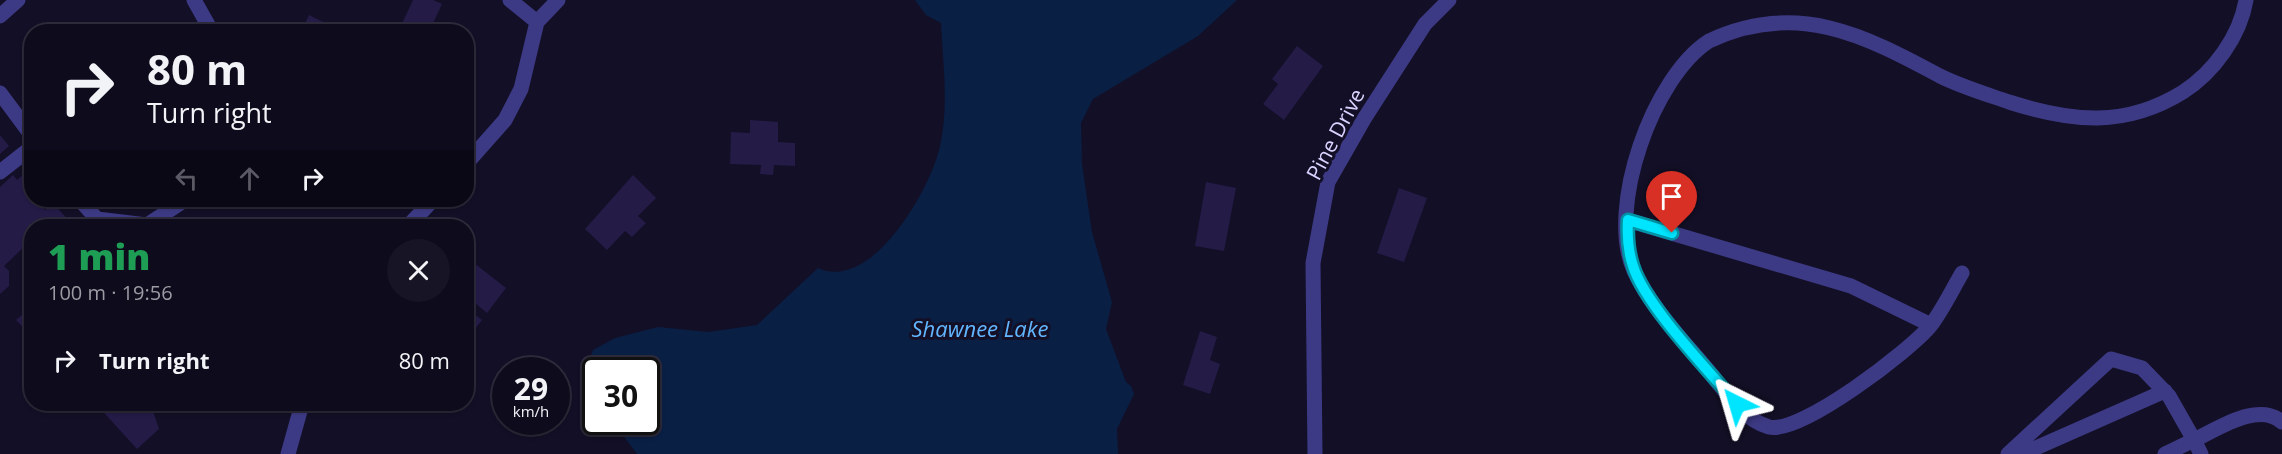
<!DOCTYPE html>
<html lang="en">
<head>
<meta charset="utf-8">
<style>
  :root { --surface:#0e0b1c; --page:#171425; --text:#f1f3f6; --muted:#9b9ba3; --line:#2e2b3b }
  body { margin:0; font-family:"Open Sans",sans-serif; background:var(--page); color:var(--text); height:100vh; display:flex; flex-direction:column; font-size:22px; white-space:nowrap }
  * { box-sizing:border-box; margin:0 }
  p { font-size:20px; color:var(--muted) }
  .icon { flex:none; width:33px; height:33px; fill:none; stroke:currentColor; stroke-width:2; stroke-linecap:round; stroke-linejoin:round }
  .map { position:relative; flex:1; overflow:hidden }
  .sheet { position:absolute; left:24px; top:219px; width:450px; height:192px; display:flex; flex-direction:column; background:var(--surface); border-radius:24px; box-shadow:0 2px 4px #0004,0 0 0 2px var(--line) }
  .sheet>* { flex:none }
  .banner { position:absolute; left:24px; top:24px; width:450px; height:183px; border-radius:24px; box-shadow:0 2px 4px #0004,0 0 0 2px var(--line); background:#0e0b1c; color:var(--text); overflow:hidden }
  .speed { position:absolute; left:492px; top:357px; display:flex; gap:12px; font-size:30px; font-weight:700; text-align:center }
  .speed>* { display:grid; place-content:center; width:78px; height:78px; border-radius:50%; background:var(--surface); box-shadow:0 2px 4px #0004,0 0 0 2px var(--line); line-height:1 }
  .speed small { font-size:15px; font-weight:400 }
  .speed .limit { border:3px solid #111; border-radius:9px; background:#fff; color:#111 }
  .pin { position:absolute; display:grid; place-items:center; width:51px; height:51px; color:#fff; margin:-62px -26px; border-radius:50% 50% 50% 0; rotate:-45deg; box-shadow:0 0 6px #0007 }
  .pin .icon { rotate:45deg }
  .me { position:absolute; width:66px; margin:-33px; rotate:320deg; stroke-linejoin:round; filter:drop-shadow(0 0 4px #0008) }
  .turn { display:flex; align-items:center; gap:21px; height:126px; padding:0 24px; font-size:27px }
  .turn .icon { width:78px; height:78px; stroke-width:2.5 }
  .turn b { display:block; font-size:42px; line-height:51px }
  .lanes { display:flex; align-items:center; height:57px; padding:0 24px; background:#0003; justify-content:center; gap:30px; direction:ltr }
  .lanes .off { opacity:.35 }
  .round { display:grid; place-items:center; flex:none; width:63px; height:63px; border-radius:32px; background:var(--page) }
  .head { display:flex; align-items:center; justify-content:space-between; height:102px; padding:0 24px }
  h1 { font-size:36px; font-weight:800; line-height:45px; color:#1e9e55 }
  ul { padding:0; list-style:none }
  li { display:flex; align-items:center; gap:18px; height:78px; padding:0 24px }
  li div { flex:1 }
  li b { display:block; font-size:22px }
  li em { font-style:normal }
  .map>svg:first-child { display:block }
  .water { fill:#0a1f44 }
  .building { fill:#241b47 }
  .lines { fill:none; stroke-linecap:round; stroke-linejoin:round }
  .minor { stroke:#3d3a85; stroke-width:15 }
  .route-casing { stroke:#0095a6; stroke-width:15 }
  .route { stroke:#00e5ff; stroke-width:10 }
  .labels { text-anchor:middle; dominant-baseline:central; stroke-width:6; stroke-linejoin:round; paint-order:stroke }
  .street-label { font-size:21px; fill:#d9d4ff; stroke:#130f26 }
  .water-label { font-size:22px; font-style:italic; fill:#62b6ff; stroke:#130f26 }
</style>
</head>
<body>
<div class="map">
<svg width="2282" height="454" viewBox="0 0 2282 454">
  <rect width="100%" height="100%" fill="#130f26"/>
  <path class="water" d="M 915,0 L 1237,0 L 1198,36 L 1093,99 L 1081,123 L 1082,164 L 1092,232 L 1112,302 L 1106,329 L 1126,382 L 1131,386 L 1134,394 L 1117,429 L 1118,454 L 637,454 L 613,422 L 646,422 L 646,370 L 596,370 L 595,385 L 586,369 L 593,350 L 615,338 L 658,327 L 708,332 L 757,325 L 818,268 C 871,293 931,189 940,146 C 949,105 943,65 941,23 L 926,15 Z"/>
  <path class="building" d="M 413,0 L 433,0 L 442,4 L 429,32 L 398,32 Z
    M 309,15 L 344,32 L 301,32 Z
    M 1297,46 L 1323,66 L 1284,120 L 1263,104 L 1278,84 L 1272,79 Z
    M 750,120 L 778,122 L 778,142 L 795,143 L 795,166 L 774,165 L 773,175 L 760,174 L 761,165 L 730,164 L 731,132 L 750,133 Z
    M 0,135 L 9,146 L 0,154 Z
    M 25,173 L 32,180 L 32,200 L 36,200 L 45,210 L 53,203 L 70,222 L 65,226 L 32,226 L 32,248 L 26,245 L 4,266 L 9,271 L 9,286 L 0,294 L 0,187 L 13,175 L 17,180 Z
    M 633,175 L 656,198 L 638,216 L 646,223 L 632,237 L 625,231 L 607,250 L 585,229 Z
    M 1206,182 L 1236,188 L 1224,251 L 1195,246 Z
    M 1399,188 L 1427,198 L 1404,262 L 1377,253 Z
    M 474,263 L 506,288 L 487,313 L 475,303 L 469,310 L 482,320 L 472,333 L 466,329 L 466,272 Z
    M 32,306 L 32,337 L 16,320 Z
    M 1200,331 L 1217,337 L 1210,360 L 1220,364 L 1210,394 L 1183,385 Z
    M 96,404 L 161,404 L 153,411 L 159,429 L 137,449 Z"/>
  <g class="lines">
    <path class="minor" d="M 194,0 L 212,32
      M 510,0 L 537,22
      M 0,16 L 18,0
      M 0,93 L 32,136
      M 466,164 L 505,120 L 521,89 L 537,22 L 558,0
      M 0,172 L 32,147
      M 80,200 L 97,219 L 147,225 L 185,200
      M 1627,220 L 1851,286 L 1931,325
      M 408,226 L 433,200
      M 1962,273 C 1952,290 1943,309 1931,325 C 1911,350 1800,435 1769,427 C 1741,419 1724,389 1706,368 C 1681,338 1651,307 1634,271 C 1606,208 1653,77 1709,41 C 1796,0 1864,35 1940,76 C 1962,87 1986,94 2009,102 C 2072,122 2125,128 2183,92 C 2214,72 2240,36 2246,0
      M 288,454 L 302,404
      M 1315,454 L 1313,263 L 1328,182 L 1364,119 L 1425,24 L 1449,0
      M 2008,454 L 2111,359 L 2142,368 L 2169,396 L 2194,440 C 2218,429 2258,401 2282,422
      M 2022,454 L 2165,391
      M 2165,454 L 2194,440 L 2201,454"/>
  </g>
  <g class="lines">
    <defs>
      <path id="route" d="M 1672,233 L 1628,220 C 1627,236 1628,251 1633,266 C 1645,305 1709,371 1737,404"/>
    </defs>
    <use href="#route" class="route-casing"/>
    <use href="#route" class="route"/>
  </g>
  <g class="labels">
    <g class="street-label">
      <text transform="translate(1335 134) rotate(-62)">Pine Drive</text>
    </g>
    <g class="water-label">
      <text x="980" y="328">Shawnee Lake</text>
    </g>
  </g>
</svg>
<div class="speed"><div>29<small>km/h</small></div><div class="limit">30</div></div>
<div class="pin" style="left:1672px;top:233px;background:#d93025"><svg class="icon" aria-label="arrive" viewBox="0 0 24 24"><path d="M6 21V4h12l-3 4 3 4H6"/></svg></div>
<svg class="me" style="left:1737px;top:404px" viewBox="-20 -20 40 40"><path d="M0-17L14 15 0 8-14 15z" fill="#00e5ff" stroke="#fff" stroke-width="4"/></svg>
<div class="banner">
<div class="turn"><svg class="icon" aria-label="right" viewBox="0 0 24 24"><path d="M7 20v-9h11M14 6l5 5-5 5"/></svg><div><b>80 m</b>Turn right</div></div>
<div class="lanes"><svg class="icon off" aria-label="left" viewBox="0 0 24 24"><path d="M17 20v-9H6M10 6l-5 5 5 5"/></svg><svg class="icon off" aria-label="ahead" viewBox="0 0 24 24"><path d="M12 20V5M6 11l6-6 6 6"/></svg><svg class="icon" aria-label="right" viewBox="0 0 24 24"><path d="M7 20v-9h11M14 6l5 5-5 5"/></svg></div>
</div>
<section class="sheet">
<div class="head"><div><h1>1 min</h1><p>100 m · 19:56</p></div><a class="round"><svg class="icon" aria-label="close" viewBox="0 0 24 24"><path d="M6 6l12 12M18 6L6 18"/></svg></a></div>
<ul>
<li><svg class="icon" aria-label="right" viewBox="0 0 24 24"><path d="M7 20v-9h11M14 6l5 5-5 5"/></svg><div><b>Turn right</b></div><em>80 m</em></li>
</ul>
</section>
</div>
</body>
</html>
